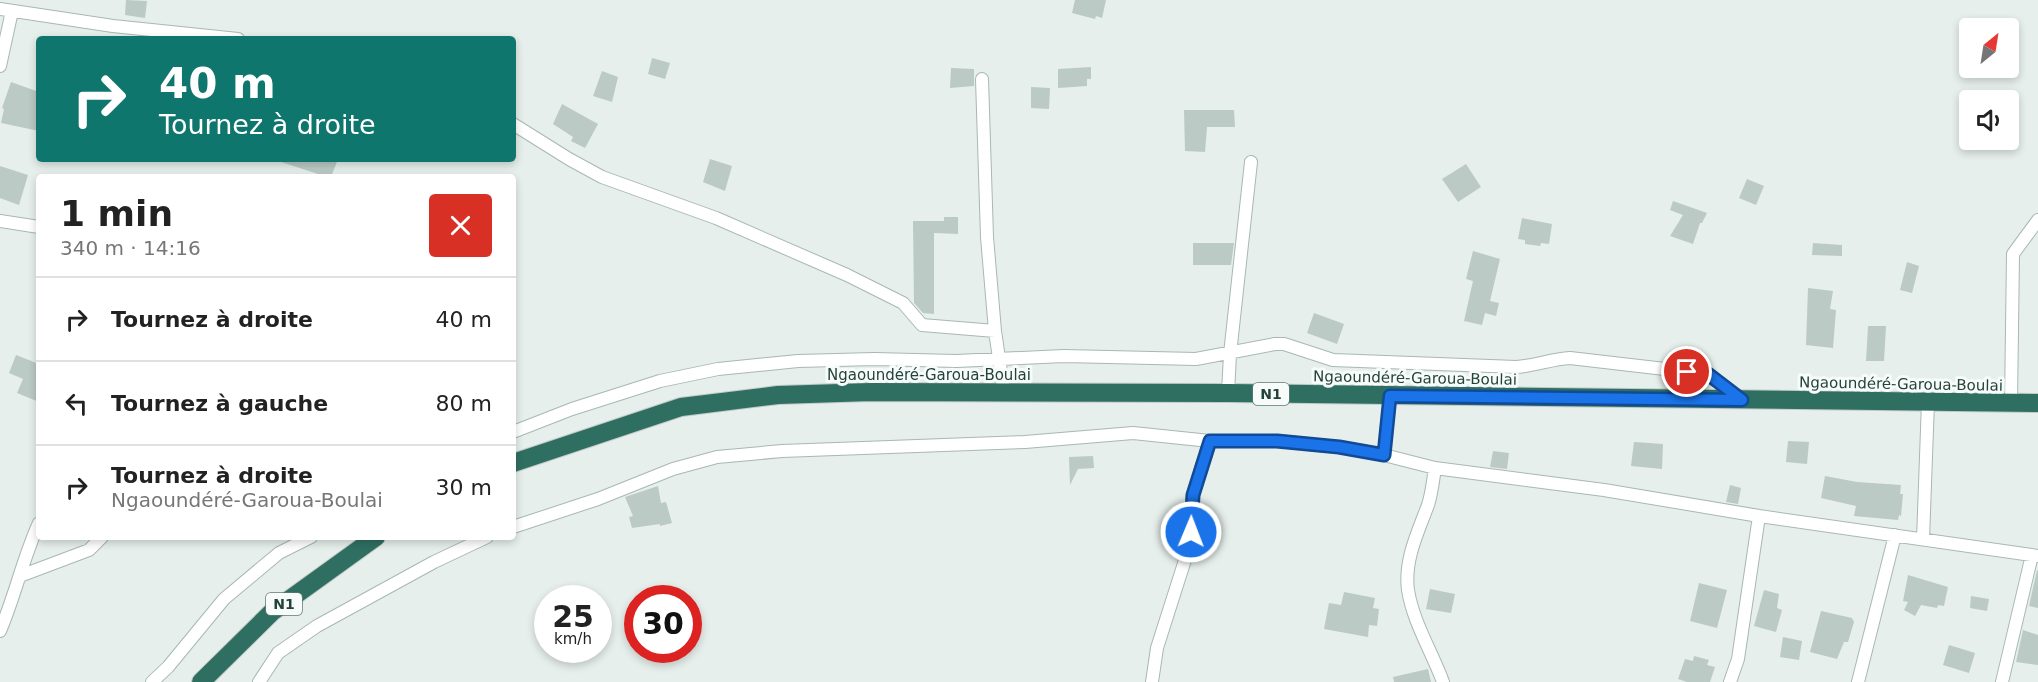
<!DOCTYPE html>
<html lang="fr">
<head>
<meta charset="utf-8">
<style>
  :root { --surface:#fff; --page:#f2f2f2; --text:#222; --muted:#767676; --line:#e0e0e0 }
  body { margin:0; font-family:"DejaVu Sans",sans-serif; background:var(--page); color:var(--text); height:100vh; display:flex; flex-direction:column; font-size:22px; white-space:nowrap }
  * { box-sizing:border-box; margin:0 }
  p { font-size:20px; color:var(--muted) }
  .icon { flex:none; width:33px; height:33px; fill:none; stroke:currentColor; stroke-width:2; stroke-linecap:round; stroke-linejoin:round }
  .map { position:relative; flex:1; overflow:hidden }
  .panel { position:absolute; left:36px; top:174px; width:480px; height:366px; display:flex; flex-direction:column; background:var(--surface); border-radius:6px; box-shadow:0 3px 9px #0003 }
  .panel>* { flex:none }
  .banner { position:absolute; left:36px; top:36px; width:480px; height:126px; border-radius:6px; box-shadow:0 3px 9px #0003; background:#0f766e; color:#fff; overflow:hidden }
  .needle { width:39px; rotate:30deg }
  .fabs { position:absolute; left:1959px; top:18px; display:grid; gap:12px }
  .fabs a { display:grid; place-items:center; width:60px; height:60px; border-radius:6px; background:var(--surface); box-shadow:0 3px 9px #0003; font-size:30px }
  .speed { position:absolute; left:534px; top:585px; display:flex; gap:12px; font-size:30px; font-weight:700; text-align:center }
  .speed>* { display:grid; place-content:center; width:78px; height:78px; border-radius:50%; background:var(--surface); box-shadow:0 3px 9px #0003; line-height:1 }
  .speed small { font-size:15px; font-weight:400 }
  .speed .limit { border:9px solid #d22; background:#fff; color:#111 }
  .pin { position:absolute; display:grid; place-items:center; width:51px; height:51px; color:#fff; margin:-26px; border:3px solid #fff; border-radius:50%; box-shadow:0 2px 6px #0007 }
  .me { position:absolute; width:66px; margin:-33px; rotate:1deg; stroke-linejoin:round; filter:drop-shadow(0 0 4px #0008) }
  .turn { display:flex; align-items:center; gap:21px; height:126px; padding:0 24px; font-size:27px }
  .turn .icon { width:78px; height:78px; stroke-width:2.5 }
  .turn b { display:block; font-size:42px; line-height:51px }
  .round { display:grid; place-items:center; flex:none; width:63px; height:63px; border-radius:6px; background:var(--page) }
  .head { display:flex; align-items:center; justify-content:space-between; height:102px; padding:0 24px }
  h1 { font-size:36px; font-weight:700; line-height:45px }
  ul { padding:0; list-style:none }
  li { display:flex; align-items:center; gap:18px; height:84px; padding:0 24px; border-top:2px solid var(--line) }
  li div { flex:1 }
  li b { display:block; font-size:22px }
  li em { font-style:normal }
  .map>svg:first-child { display:block }
  .building { fill:#bbcac4 }
  .lines { fill:none; stroke-linecap:round; stroke-linejoin:round }
  .street-casing { stroke:#a8b8b2; stroke-width:14 }
  .highway-casing { stroke:#c2cac8; stroke-width:20 }
  .street { stroke:#fff; stroke-width:12 }
  .highway { stroke:#2f6f62; stroke-width:18 }
  .route-casing { stroke:#114b97; stroke-width:15 }
  .route { stroke:#1a73e8; stroke-width:10 }
  .labels { text-anchor:middle; dominant-baseline:central; stroke-width:6; stroke-linejoin:round; paint-order:stroke }
  .shield { fill:#f7fbf9; stroke:#637a73; stroke-width:1.5 }
  .shield-label { font-size:14px; font-weight:bold; fill:#24423a }
  .street-label { font-size:15px; fill:#24423a; stroke:#f7fbf9 }
</style>
</head>
<body>
<div class="map">
<svg width="2038" height="682" viewBox="0 0 2038 682">
  <rect width="100%" height="100%" fill="#e6efeb"/>
  <path class="building" d="M 126,0 L 147,1 L 145,18 L 125,15 Z
    M 1075,0 L 1106,0 L 1102,18 L 1096,16 L 1095,19 L 1072,13 Z
    M 652,58 L 670,63 L 665,79 L 648,74 Z
    M 1091,67 L 1091,79 L 1087,79 L 1087,86 L 1058,88 L 1058,69 Z
    M 951,68 L 974,69 L 974,86 L 950,88 Z
    M 602,71 L 618,77 L 612,102 L 593,96 Z
    M 11,82 L 39,92 L 39,131 L 1,123 L 4,109 L 2,108 Z
    M 1031,87 L 1050,88 L 1049,109 L 1031,108 Z
    M 562,104 L 598,124 L 585,148 L 571,141 L 573,137 L 553,124 Z
    M 1184,110 L 1234,110 L 1235,127 L 1207,127 L 1205,152 L 1185,151 Z
    M 279,159 L 338,159 L 331,177 L 317,177 L 318,174 L 278,161 Z
    M 710,159 L 732,166 L 725,191 L 703,182 Z
    M 1466,164 L 1481,187 L 1458,202 L 1442,179 Z
    M 0,166 L 28,175 L 19,205 L 0,198 Z
    M 1747,179 L 1764,186 L 1756,205 L 1739,198 Z
    M 1673,201 L 1707,213 L 1702,223 L 1700,223 L 1693,244 L 1670,236 L 1683,215 L 1670,210 Z
    M 944,217 L 958,217 L 958,234 L 934,233 L 934,314 L 923,313 L 914,303 L 913,221 L 944,221 Z
    M 1522,218 L 1552,224 L 1549,244 L 1541,243 L 1540,246 L 1525,244 L 1525,240 L 1518,239 Z
    M 1193,243 L 1234,243 L 1231,265 L 1193,265 Z
    M 1813,243 L 1842,245 L 1842,256 L 1812,255 Z
    M 1473,251 L 1500,259 L 1490,301 L 1499,303 L 1496,316 L 1485,313 L 1482,325 L 1464,321 L 1473,281 L 1466,279 Z
    M 1907,262 L 1919,266 L 1912,293 L 1900,290 Z
    M 1808,288 L 1833,291 L 1830,309 L 1836,310 L 1833,348 L 1806,345 Z
    M 1314,313 L 1344,324 L 1337,344 L 1307,333 Z
    M 1868,326 L 1886,326 L 1884,361 L 1866,361 Z
    M 16,355 L 39,364 L 39,402 L 17,393 L 23,379 L 9,373 Z
    M 1788,441 L 1809,442 L 1807,464 L 1786,462 Z
    M 1634,442 L 1663,444 L 1662,469 L 1631,466 Z
    M 1493,451 L 1509,453 L 1507,469 L 1490,467 Z
    M 1093,456 L 1094,468 L 1078,469 L 1070,485 L 1069,457 Z
    M 1825,476 L 1857,482 L 1901,485 L 1900,494 L 1903,494 L 1901,516 L 1899,515 L 1898,520 L 1854,516 L 1856,506 L 1821,498 Z
    M 1730,485 L 1741,488 L 1738,504 L 1726,502 Z
    M 658,486 L 661,503 L 666,502 L 672,523 L 660,526 L 660,524 L 632,528 L 629,517 L 633,516 L 625,497 Z
    M 2037,570 L 2038,571 L 2038,608 L 2029,606 Z
    M 1908,575 L 1948,587 L 1944,606 L 1938,605 L 1937,608 L 1921,605 L 1915,616 L 1904,610 L 1908,602 L 1903,601 Z
    M 1699,583 L 1727,590 L 1717,628 L 1690,621 Z
    M 1430,589 L 1455,594 L 1451,613 L 1426,609 Z
    M 1764,590 L 1779,594 L 1777,608 L 1782,610 L 1776,632 L 1754,626 Z
    M 1344,592 L 1375,598 L 1373,608 L 1379,609 L 1377,626 L 1369,625 L 1368,637 L 1324,629 L 1329,603 L 1341,605 Z
    M 1971,596 L 1989,599 L 1987,611 L 1970,608 Z
    M 1821,611 L 1852,618 L 1854,622 L 1848,642 L 1844,642 L 1837,659 L 1810,652 Z
    M 2023,630 L 2038,635 L 2038,665 L 2016,662 Z
    M 1783,637 L 1802,641 L 1799,660 L 1780,657 Z
    M 1949,645 L 1975,653 L 1969,673 L 1943,665 Z
    M 1694,656 L 1709,660 L 1707,665 L 1715,667 L 1710,682 L 1687,682 L 1678,679 L 1685,659 L 1693,661 Z
    M 1428,669 L 1431,682 L 1394,682 L 1393,677 Z"/>
  <g class="lines">
    <defs>
      <path id="street" d="M 0,9 L 113,26 L 238,39
        M 0,66 L 12,11
        M 982,79 L 987,237 L 995,331
        M 513,124 L 569,159 L 602,177 L 716,218 L 847,275 L 903,303 L 922,325 L 995,331 L 1004,392
        M 0,221 L 39,227
        M 1228,393 L 1230,354 L 1251,162
        M 2011,403 L 2013,254 L 2038,220
        M 513,432 L 572,409 L 660,381 L 718,369 L 798,361 L 874,359 L 956,361 L 1064,356 L 1196,359 L 1275,344 L 1284,344 L 1333,360 L 1516,367 C 1535,366 1551,359 1570,358 L 1708,374 L 1742,400
        M 1384,455 L 1390,396
        M 1435,468 C 1433,480 1432,493 1428,505 C 1418,532 1404,560 1408,590 C 1413,622 1432,652 1443,682
        M 513,527 L 598,499 L 673,469 L 717,457 L 782,451 L 1025,442 L 1133,433 L 1210,441 L 1277,441 L 1339,447 L 1384,455 L 1435,468 L 1604,490 L 1759,516 L 2038,556
        M 1923,539 L 1928,402
        M 20,576 L 89,550 L 102,537
        M 0,631 C 15,596 23,558 39,523
        M 152,682 L 168,667 L 224,599 L 279,553 L 311,537
        M 259,682 L 278,653 L 317,626 L 434,562 L 487,537
        M 1152,682 L 1157,648 L 1185,560 L 1191,532 L 1193,495 L 1210,441
        M 1730,682 L 1738,659 L 1759,516
        M 1858,682 L 1895,535
        M 2002,682 L 2032,555"/>
      <path id="highway" d="M 513,463 L 681,407 L 778,395 L 871,392 L 1228,393 L 2038,403
        M 201,682 L 272,612 L 376,537"/>
    </defs>
    <use href="#street" class="street-casing"/>
    <use href="#highway" class="highway-casing"/>
    <use href="#street" class="street"/>
    <use href="#highway" class="highway"/>
  </g>
  <g class="lines">
    <defs>
      <path id="route" d="M 1191,532 L 1193,495 L 1210,441 L 1277,441 L 1339,447 L 1384,455 L 1390,396 L 1742,400 L 1708,374 L 1687,372"/>
    </defs>
    <use href="#route" class="route-casing"/>
    <use href="#route" class="route"/>
  </g>
  <g class="labels">
    <g class="shield">
      <rect x="1253" y="383" width="36" height="22" rx="4.5"/>
      <rect x="266" y="593" width="36" height="22" rx="4.5"/>
    </g>
    <g class="shield-label">
      <text x="1271" y="394">N1</text>
      <text x="284" y="604">N1</text>
    </g>
    <g class="street-label">
      <text x="929" y="375">Ngaoundéré-Garoua-Boulai</text>
      <text transform="translate(1415 378) rotate(1)">Ngaoundéré-Garoua-Boulai</text>
      <text transform="translate(1901 384) rotate(1)">Ngaoundéré-Garoua-Boulai</text>
    </g>
  </g>
</svg>
<div class="fabs">
<a><svg class="needle" viewBox="-14 -14 28 28"><path d="M0-13l5 13h-10z" fill="#e53935"/><path d="M0 13l5-13h-10z" fill="#767676"/></svg></a>
<a><svg class="icon" aria-label="sound" viewBox="0 0 24 24"><path d="M4 9h4l5-4v14l-5-4H4zM17 9q2 3 0 6"/></svg></a>
</div>
<div class="speed"><div>25<small>km/h</small></div><div class="limit">30</div></div>
<div class="pin" style="left:1687px;top:372px;background:#d93025"><svg class="icon" aria-label="arrive" viewBox="0 0 24 24"><path d="M6 21V4h12l-3 4 3 4H6"/></svg></div>
<svg class="me" style="left:1191px;top:532px" viewBox="-20 -20 40 40"><circle r="17" fill="#1a73e8" stroke="#fff" stroke-width="3"/><path d="M0-11L8 9 0 5-8 9z" fill="#fff"/></svg>
<div class="banner">
<div class="turn"><svg class="icon" aria-label="right" viewBox="0 0 24 24"><path d="M7 20v-9h11M14 6l5 5-5 5"/></svg><div><b>40 m</b>Tournez à droite</div></div>
</div>
<section class="panel">
<div class="head"><div><h1>1 min</h1><p>340 m · 14:16</p></div><a class="round" style="background:#d93025;color:#fff"><svg class="icon" aria-label="close" viewBox="0 0 24 24"><path d="M6 6l12 12M18 6L6 18"/></svg></a></div>
<ul>
<li><svg class="icon" aria-label="right" viewBox="0 0 24 24"><path d="M7 20v-9h11M14 6l5 5-5 5"/></svg><div><b>Tournez à droite</b></div><em>40 m</em></li>
<li><svg class="icon" aria-label="left" viewBox="0 0 24 24"><path d="M17 20v-9H6M10 6l-5 5 5 5"/></svg><div><b>Tournez à gauche</b></div><em>80 m</em></li>
<li><svg class="icon" aria-label="right" viewBox="0 0 24 24"><path d="M7 20v-9h11M14 6l5 5-5 5"/></svg><div><b>Tournez à droite</b><p>Ngaoundéré-Garoua-Boulai</p></div><em>30 m</em></li>
</ul>
</section>
</div>
</body>
</html>
